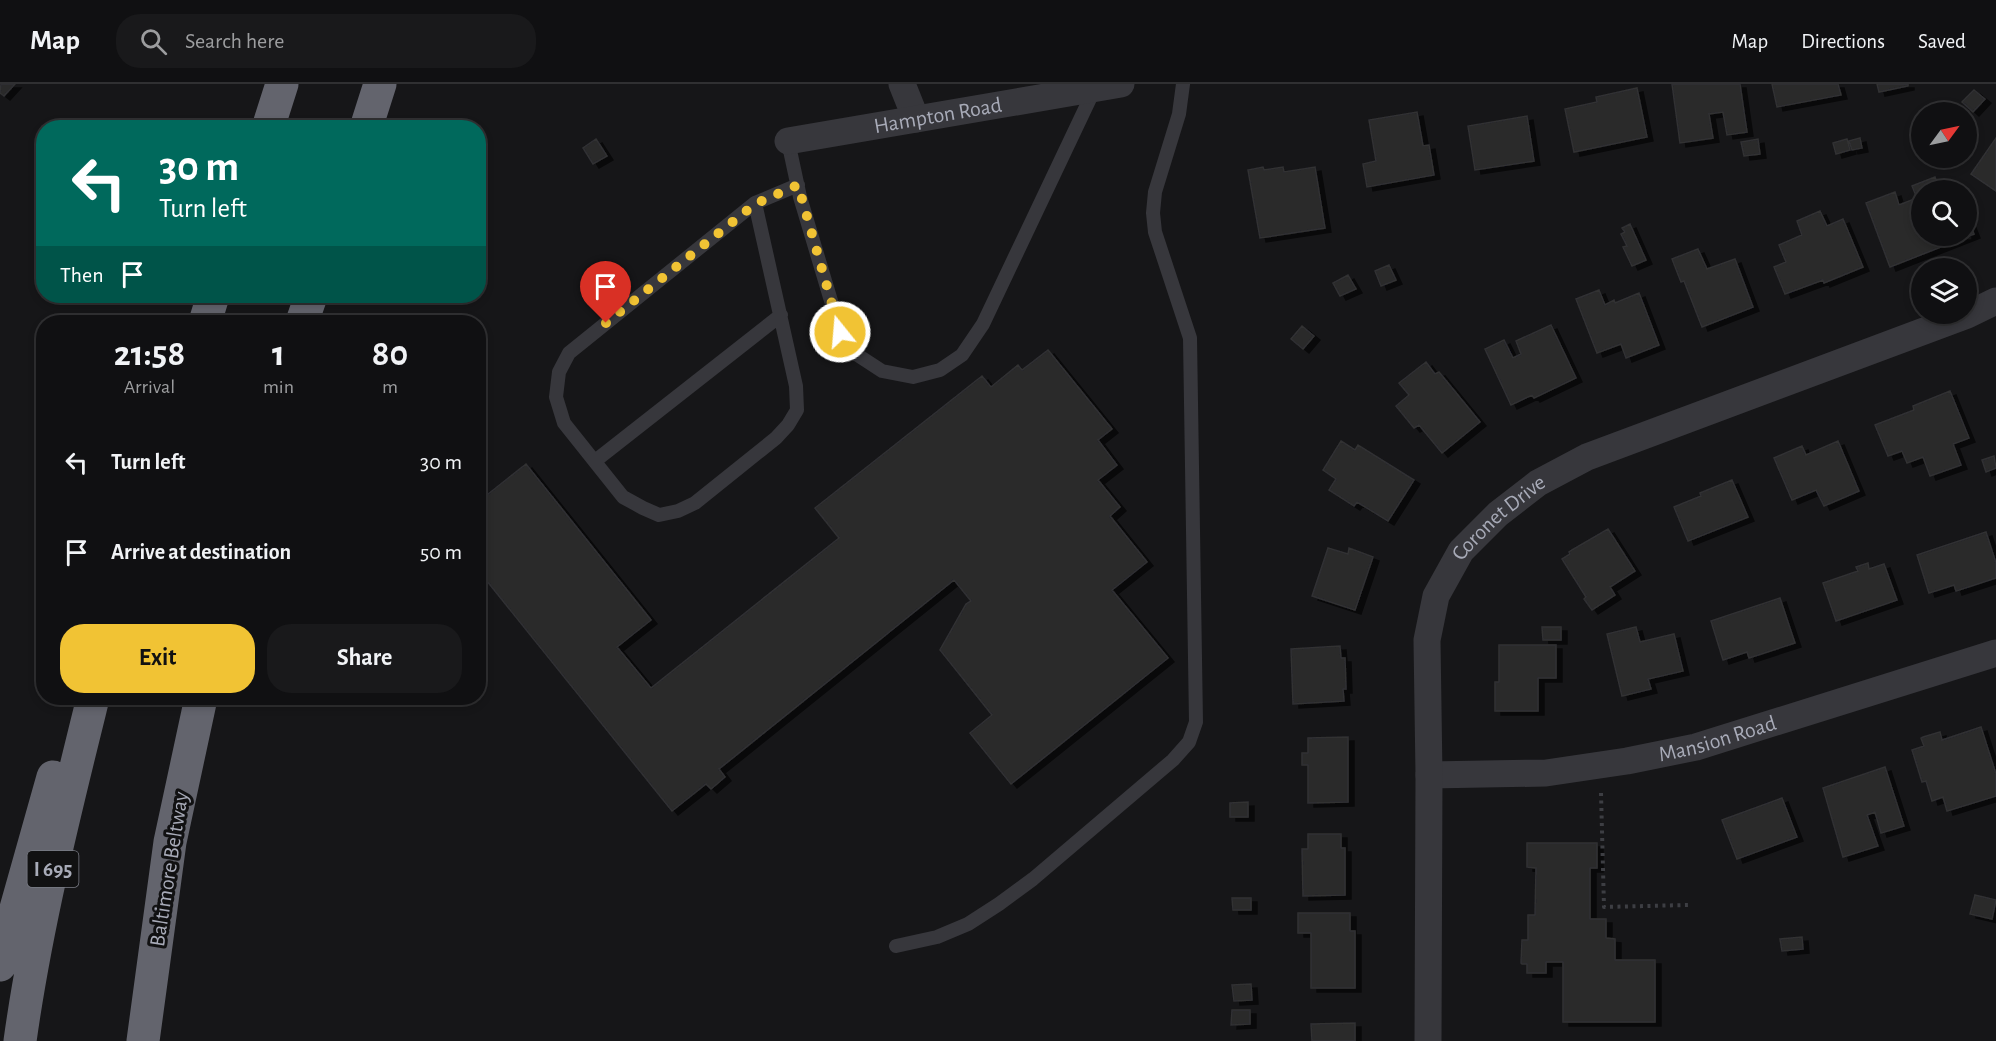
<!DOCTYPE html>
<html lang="en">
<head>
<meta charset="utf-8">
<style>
  :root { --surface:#101012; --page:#19191b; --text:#f1f3f6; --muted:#9c9d9f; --line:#303032; --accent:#f1c334 }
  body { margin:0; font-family:"Alegreya Sans",sans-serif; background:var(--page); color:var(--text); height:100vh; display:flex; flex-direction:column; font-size:22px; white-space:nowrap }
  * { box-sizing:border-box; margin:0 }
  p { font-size:20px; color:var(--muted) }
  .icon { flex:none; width:33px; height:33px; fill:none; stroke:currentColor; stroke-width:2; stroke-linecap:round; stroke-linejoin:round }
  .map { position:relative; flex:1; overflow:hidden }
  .sheet { position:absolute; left:36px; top:231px; width:450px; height:390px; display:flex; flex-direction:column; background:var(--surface); border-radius:24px; box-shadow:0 3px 9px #0003,0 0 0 2px var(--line) }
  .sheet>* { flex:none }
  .guide { position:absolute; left:36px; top:36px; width:450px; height:183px; border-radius:24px; box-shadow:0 3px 9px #0003,0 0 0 2px var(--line); background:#00695c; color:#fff; overflow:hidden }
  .needle { width:39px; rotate:57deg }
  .controls { position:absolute; left:1911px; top:18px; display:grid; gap:12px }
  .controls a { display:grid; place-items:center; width:66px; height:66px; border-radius:50%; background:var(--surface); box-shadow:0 3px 9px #0003,0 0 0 2px var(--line); font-size:30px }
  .pin { position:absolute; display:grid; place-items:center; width:51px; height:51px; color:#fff; margin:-62px -26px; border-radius:50% 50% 50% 0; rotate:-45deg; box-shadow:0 0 6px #0007 }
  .pin .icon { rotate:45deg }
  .me { position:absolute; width:66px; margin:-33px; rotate:343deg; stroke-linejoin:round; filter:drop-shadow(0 0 4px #0008) }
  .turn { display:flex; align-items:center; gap:21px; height:126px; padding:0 24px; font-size:27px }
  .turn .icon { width:78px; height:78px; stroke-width:2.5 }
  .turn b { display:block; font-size:42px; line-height:51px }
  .then { display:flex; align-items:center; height:57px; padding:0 24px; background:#0003; gap:12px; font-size:22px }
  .eta { display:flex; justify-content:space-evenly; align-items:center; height:102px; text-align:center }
  .eta b { font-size:36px; font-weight:600; line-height:42px }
  .cta { display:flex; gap:12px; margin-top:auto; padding:12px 24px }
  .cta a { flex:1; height:69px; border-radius:24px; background:var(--accent); color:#111; font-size:24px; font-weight:600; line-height:69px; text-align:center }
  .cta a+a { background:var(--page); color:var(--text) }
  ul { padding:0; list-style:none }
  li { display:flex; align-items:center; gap:18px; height:90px; padding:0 24px }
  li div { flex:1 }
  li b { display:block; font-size:22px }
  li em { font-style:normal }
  header { display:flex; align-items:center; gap:36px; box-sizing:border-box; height:84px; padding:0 30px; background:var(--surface); border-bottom:2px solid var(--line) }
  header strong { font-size:28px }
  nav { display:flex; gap:33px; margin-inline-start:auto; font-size:21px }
  .search { width:420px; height:54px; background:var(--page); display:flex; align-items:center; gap:15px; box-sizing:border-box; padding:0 21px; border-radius:24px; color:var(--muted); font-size:22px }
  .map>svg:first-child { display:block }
  .building { fill:#29292b; stroke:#303033; stroke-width:1.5; filter:url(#shadow) }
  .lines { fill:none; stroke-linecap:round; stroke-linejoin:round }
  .path { stroke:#3d3e43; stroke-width:4; stroke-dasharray:3 4.5; stroke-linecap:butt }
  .lane { stroke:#37373c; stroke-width:14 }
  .street { stroke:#37373c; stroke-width:27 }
  .highway { stroke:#63646d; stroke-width:33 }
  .route { stroke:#f1c334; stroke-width:10; stroke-dasharray:0 18 }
  .labels { text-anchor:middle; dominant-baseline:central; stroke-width:6; stroke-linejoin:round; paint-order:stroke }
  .shield { fill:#111112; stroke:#7b7d86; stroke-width:1.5 }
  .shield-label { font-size:21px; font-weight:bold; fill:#a8abb8 }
  .street-label { font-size:22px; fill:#a8abb8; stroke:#111112 }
</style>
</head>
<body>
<header>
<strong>Map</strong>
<div class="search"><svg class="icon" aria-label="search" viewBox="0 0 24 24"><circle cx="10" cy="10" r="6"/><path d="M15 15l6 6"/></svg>Search here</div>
<nav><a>Map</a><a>Directions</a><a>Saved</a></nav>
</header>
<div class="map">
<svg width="1996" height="957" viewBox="0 0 1996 957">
  <defs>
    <filter id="shadow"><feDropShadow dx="6" dy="4" stdDeviation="0" flood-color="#0009"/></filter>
  </defs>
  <rect width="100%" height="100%" fill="#161618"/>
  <path class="building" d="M 15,0 L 4,12 L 0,9 L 1,0 Z
    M 1672,0 L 1740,0 L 1747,48 L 1727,51 L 1723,28 L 1709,30 L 1713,54 L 1680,59 Z
    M 1772,0 L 1838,0 L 1841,11 L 1777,23 Z
    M 1877,0 L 1908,0 L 1908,2 L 1879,8 Z
    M 1637,4 L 1647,53 L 1574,68 L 1565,25 L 1597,18 L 1596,13 Z
    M 1974,6 L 1985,15 L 1973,28 L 1962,18 Z
    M 1417,28 L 1423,62 L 1429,61 L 1434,91 L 1367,103 L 1363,80 L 1376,77 L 1369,36 Z
    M 1527,32 L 1534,77 L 1475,86 L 1468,42 Z
    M 1860,54 L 1862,64 L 1852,66 L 1849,57 Z
    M 1996,54 L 1996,107 L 1971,90 Z
    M 596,55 L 607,72 L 593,80 L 583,64 Z
    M 1758,55 L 1760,70 L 1744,72 L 1741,58 Z
    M 1847,55 L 1850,66 L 1836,70 L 1833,59 Z
    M 1263,83 L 1264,86 L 1283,83 L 1284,88 L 1315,83 L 1325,144 L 1260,154 L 1248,86 Z
    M 1935,93 L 1939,103 L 1954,97 L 1957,106 L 1922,106 L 1922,152 L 1966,152 L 1966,130 L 1974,150 L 1890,183 L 1866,119 L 1895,108 L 1899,121 L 1917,114 L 1912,102 Z
    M 1820,127 L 1827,142 L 1843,135 L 1863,183 L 1824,199 L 1823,196 L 1785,210 L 1774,183 L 1786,178 L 1779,161 L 1802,151 L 1797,137 Z
    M 1630,140 L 1646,176 L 1632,182 L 1623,163 L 1627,162 L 1621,150 L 1625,148 L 1622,144 Z
    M 1698,165 L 1707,185 L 1735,175 L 1753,223 L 1702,243 L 1684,197 L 1681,198 L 1672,175 Z
    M 1389,181 L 1396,196 L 1381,202 L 1375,187 Z
    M 1348,191 L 1356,205 L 1340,212 L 1333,199 Z
    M 1599,206 L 1605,221 L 1614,216 L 1615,219 L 1639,209 L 1659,261 L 1626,274 L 1621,260 L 1597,269 L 1576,215 Z
    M 1551,241 L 1576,294 L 1534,314 L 1532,311 L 1511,321 L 1485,265 L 1504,256 L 1513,274 L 1521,270 L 1516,257 Z
    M 1302,242 L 1314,252 L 1303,265 L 1291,255 Z
    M 1048,266 L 1112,345 L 1098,356 L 1117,381 L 1098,396 L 1120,423 L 1110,432 L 1147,478 L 1112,506 L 1168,574 L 1011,700 L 970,649 L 992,631 L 940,566 L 966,520 L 971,517 L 954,496 L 719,685 L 725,693 L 711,705 L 706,700 L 672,727 L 478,486 L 478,418 L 526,380 L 651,536 L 617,563 L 651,604 L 839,454 L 815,424 L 982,292 L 991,303 L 1018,281 L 1022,286 Z
    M 1426,278 L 1435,290 L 1439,288 L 1480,338 L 1442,369 L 1419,341 L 1414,344 L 1396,322 L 1409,311 L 1399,299 Z
    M 1950,307 L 1969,354 L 1953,360 L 1961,381 L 1930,392 L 1923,373 L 1907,379 L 1902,367 L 1888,372 L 1875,341 L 1914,326 L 1913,322 Z
    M 1341,357 L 1355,366 L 1358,361 L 1414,396 L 1388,437 L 1357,418 L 1354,422 L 1329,406 L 1336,395 L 1323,386 Z
    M 1838,357 L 1859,407 L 1824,422 L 1816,406 L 1792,416 L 1774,374 L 1802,362 L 1806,371 Z
    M 1994,372 L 1996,384 L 1986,388 L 1982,376 Z
    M 1732,396 L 1748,433 L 1688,457 L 1674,423 L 1701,412 L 1700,409 Z
    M 1608,445 L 1635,487 L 1610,503 L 1615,511 L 1592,526 L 1584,515 L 1586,513 L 1562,475 L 1570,470 L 1569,468 L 1572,466 Z
    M 1986,448 L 1996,479 L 1996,494 L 1956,507 L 1954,501 L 1929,509 L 1917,471 Z
    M 1328,464 L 1348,470 L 1349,464 L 1373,473 L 1355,526 L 1312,512 Z
    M 1868,479 L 1869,485 L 1884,480 L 1897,516 L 1836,537 L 1823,499 L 1858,487 L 1856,483 Z
    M 1780,514 L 1795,559 L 1749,574 L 1747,568 L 1723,576 L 1711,537 Z
    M 1542,543 L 1561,543 L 1561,556 L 1543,556 Z
    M 1636,543 L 1640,558 L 1674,550 L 1683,587 L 1648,595 L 1651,605 L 1622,612 L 1607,550 Z
    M 1499,561 L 1556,561 L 1556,594 L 1538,594 L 1538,627 L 1495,627 L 1495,598 L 1499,598 Z
    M 1340,562 L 1341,574 L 1345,574 L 1346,605 L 1343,605 L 1344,617 L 1293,620 L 1291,565 Z
    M 1981,643 L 1996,690 L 1996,712 L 1947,727 L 1943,713 L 1932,717 L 1926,697 L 1922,698 L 1912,666 L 1924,662 L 1921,654 L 1923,653 L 1940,648 L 1942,656 Z
    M 1348,653 L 1348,718 L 1308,719 L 1308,681 L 1302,681 L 1302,669 L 1308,669 L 1308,654 Z
    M 1885,683 L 1904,742 L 1881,749 L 1875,728 L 1867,731 L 1878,762 L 1843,773 L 1823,704 Z
    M 1782,714 L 1797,753 L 1737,775 L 1722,736 Z
    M 1248,718 L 1248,733 L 1230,733 L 1230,719 Z
    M 1308,750 L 1341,750 L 1341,764 L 1345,764 L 1345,811 L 1303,812 L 1302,765 L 1308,765 Z
    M 1527,759 L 1597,759 L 1597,784 L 1590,784 L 1590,835 L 1606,835 L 1606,854 L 1615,855 L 1615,876 L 1655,876 L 1655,938 L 1563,938 L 1563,878 L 1546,878 L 1546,889 L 1527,889 L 1527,880 L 1522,880 L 1521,879 L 1522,856 L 1528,856 L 1528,831 L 1535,831 L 1536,784 L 1527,783 Z
    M 1975,811 L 1996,816 L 1992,835 L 1970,830 Z
    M 1232,814 L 1251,814 L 1251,826 L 1233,826 Z
    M 1298,829 L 1350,829 L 1350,847 L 1355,847 L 1355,904 L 1311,904 L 1311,849 L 1298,849 Z
    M 1802,853 L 1803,865 L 1782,867 L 1780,855 Z
    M 1251,900 L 1252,916 L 1234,917 L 1232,901 Z
    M 1232,926 L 1250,926 L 1250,940 L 1231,941 Z
    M 1355,939 L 1355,957 L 1312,957 L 1311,940 Z"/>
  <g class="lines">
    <path class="path" d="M 1601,709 L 1604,823 L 1688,821"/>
    <path class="lane" d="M 788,57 L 800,113 L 840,247 L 856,270 L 882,287 L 913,293 L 940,286 L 962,271 L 983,240 L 1095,4
      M 755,119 L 796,302 L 797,326 L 788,341 L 776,354 L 695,419 L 678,427 L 659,431 L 643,424 L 623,413 L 564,339 L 556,313 L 559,288 L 569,269 L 755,119 L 798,101
      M 595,377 L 781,231
      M 896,862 L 937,853 L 968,840 L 999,820 L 1033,795 L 1173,676 L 1189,658 L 1196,638 L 1190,254 L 1155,148 L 1153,129 L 1155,108 L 1179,30 L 1183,0"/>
    <g class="street">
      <path d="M 902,0 L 916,35"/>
      <path id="s1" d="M 788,57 L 1121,0"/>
      <path id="s2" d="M 1429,691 L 1546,689 L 1627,677 L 1696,663 L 1996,569"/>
      <path id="s3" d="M 1428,957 L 1429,691 L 1427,556 L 1436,512 L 1461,467 L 1498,430 L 1538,399 L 1587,373 L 1967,231 L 1996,217"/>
    </g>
    <path class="highway" d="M 268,44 L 282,0
      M 366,44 L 380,0
      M 205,238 L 213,212
      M 302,238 L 311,212
      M 0,881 L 53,693
      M 20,957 C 36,842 65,727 93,614
      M 143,957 L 170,758 L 201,614"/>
  </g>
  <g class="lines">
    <path class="route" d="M 606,239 L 755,120 L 798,101 L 840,248"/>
  </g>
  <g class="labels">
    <rect class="shield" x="27.5" y="767" width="51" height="36" rx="4.5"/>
    <g class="shield-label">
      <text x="53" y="785">I 695</text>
    </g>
    <g class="street-label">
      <text stroke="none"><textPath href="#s1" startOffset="152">Hampton Road</textPath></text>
      <text stroke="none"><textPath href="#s3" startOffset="548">Coronet Drive</textPath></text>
      <text stroke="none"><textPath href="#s2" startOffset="292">Mansion Road</textPath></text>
      <text transform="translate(169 785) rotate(-81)">Baltimore Beltway</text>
    </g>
  </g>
</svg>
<div class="controls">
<a><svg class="needle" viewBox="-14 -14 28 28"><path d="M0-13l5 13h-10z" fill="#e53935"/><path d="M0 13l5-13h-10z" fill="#9c9d9f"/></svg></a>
<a><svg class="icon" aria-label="search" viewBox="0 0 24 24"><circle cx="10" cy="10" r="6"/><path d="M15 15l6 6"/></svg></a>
<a><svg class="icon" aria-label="layers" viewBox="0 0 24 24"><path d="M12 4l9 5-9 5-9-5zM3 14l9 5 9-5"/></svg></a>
</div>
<div class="pin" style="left:606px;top:239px;background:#d93025"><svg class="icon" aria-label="arrive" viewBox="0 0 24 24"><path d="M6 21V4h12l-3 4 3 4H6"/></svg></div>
<svg class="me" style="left:840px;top:248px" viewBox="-20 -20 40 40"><circle r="17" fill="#f1c334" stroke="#fff" stroke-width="3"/><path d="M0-11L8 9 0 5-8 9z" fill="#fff"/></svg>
<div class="guide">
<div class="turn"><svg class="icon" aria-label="left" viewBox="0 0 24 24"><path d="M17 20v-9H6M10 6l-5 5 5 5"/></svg><div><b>30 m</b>Turn left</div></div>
<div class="then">Then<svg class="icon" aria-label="arrive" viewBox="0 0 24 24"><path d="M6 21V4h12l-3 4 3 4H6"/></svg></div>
</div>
<section class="sheet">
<div class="eta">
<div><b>21:58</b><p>Arrival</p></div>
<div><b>1</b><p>min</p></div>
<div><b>80</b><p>m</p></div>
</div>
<ul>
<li><svg class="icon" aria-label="left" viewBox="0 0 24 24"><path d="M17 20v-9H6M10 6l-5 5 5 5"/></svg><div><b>Turn left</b></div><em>30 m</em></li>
<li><svg class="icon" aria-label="arrive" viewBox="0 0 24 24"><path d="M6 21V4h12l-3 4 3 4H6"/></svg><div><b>Arrive at destination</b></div><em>50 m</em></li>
</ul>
<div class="cta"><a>Exit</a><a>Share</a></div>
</section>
</div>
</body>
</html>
